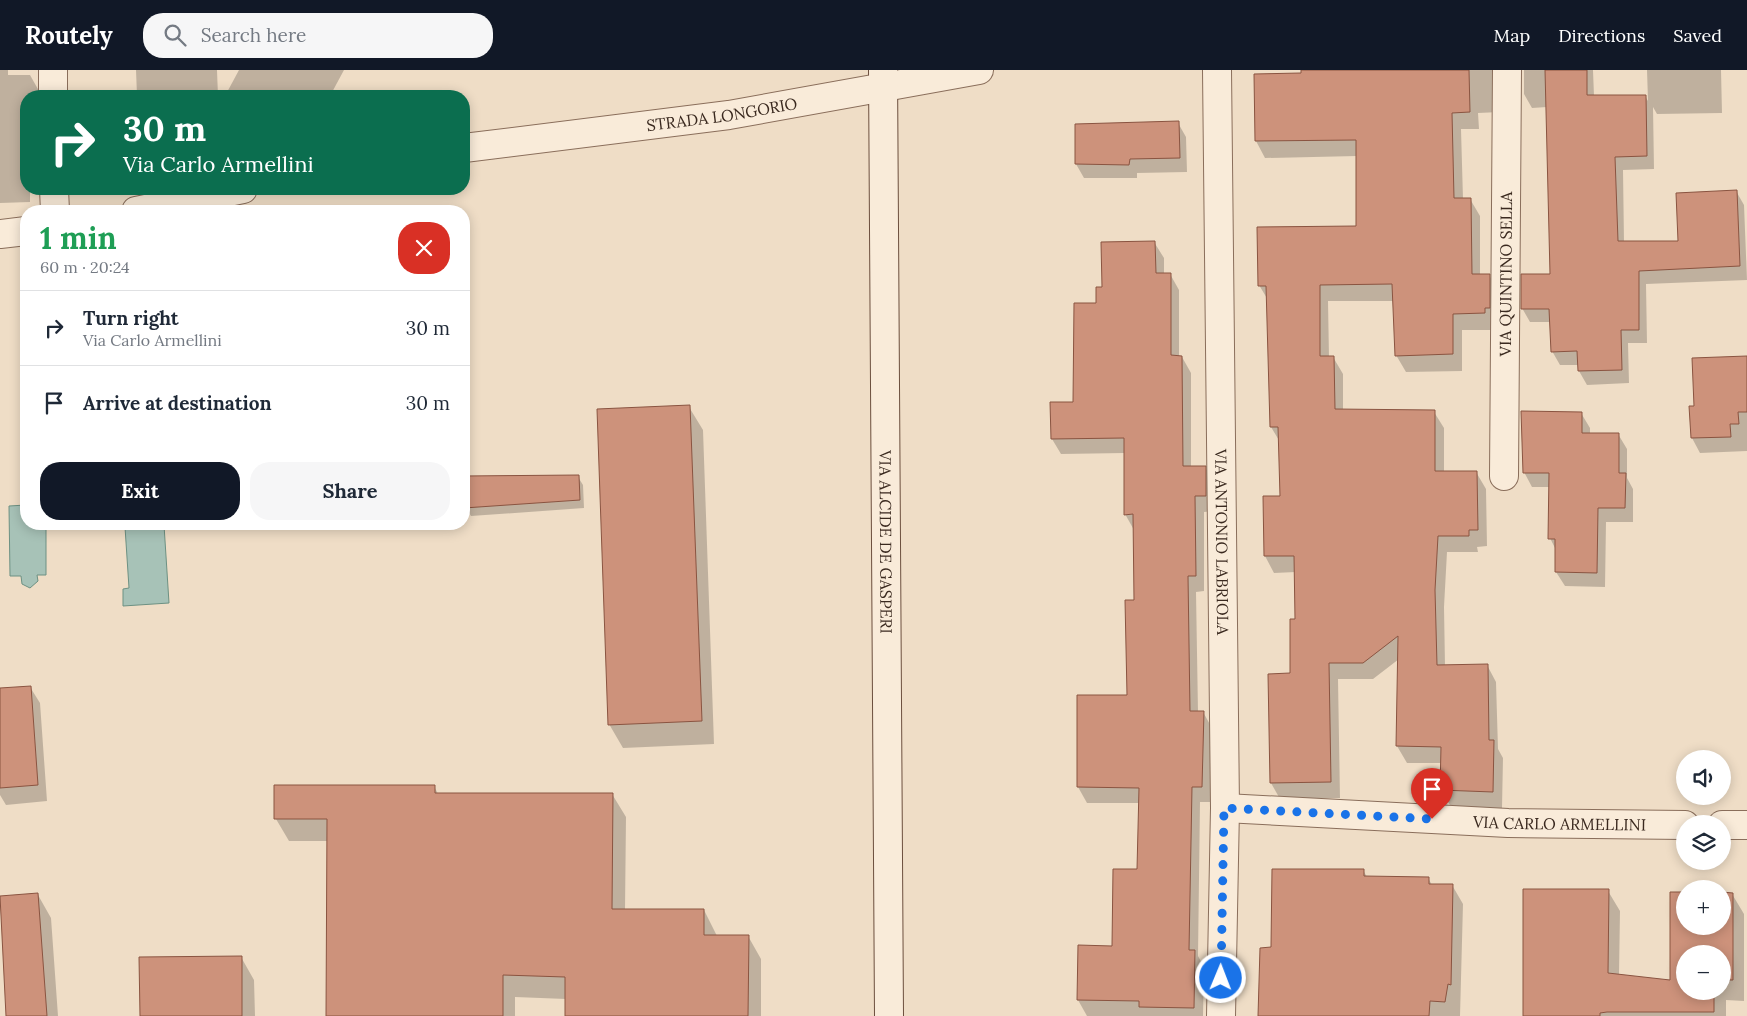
<!DOCTYPE html>
<html lang="en">
<head>
<meta charset="utf-8">
<style>
  :root { --surface:#fff; --page:#f6f6f7; --text:#1f2937; --muted:#747a83; --line:#e0e1e3; --accent:#111827 }
  body { margin:0; font-family:Lora,serif; background:var(--page); color:var(--text); height:100vh; display:flex; flex-direction:column; font-size:19px; white-space:nowrap }
  * { box-sizing:border-box; margin:0 }
  p { font-size:16px; color:var(--muted) }
  .icon { flex:none; width:28px; height:28px; fill:none; stroke:currentColor; stroke-width:2; stroke-linecap:round; stroke-linejoin:round }
  .map { position:relative; flex:1; overflow:hidden }
  .panel { position:absolute; left:20px; top:135px; width:450px; height:325px; display:flex; flex-direction:column; background:var(--surface); border-radius:20px; box-shadow:0 2px 12px #0003 }
  .panel>* { flex:none }
  .banner { position:absolute; left:20px; top:20px; width:450px; height:105px; border-radius:20px; box-shadow:0 2px 12px #0003; background:#0b6e4f; color:#fff; overflow:hidden }
  .tools { position:absolute; left:1676px; top:680px; display:grid; gap:10px }
  .tools a { display:grid; place-items:center; width:55px; height:55px; border-radius:50%; background:var(--surface); box-shadow:0 2px 12px #0003; font-size:25px }
  .pin { position:absolute; display:grid; place-items:center; width:42px; height:42px; color:#fff; margin:-51px -21px; border-radius:50% 50% 50% 0; rotate:-45deg; box-shadow:0 0 5px #0007 }
  .pin .icon { rotate:45deg }
  .me { position:absolute; width:55px; margin:-28px; rotate:1deg; stroke-linejoin:round; filter:drop-shadow(0 0 4px #0008) }
  .turn { display:flex; align-items:center; gap:18px; height:105px; padding:0 20px; font-size:22px }
  .turn .icon { width:65px; height:65px; stroke-width:2.5 }
  .turn b { display:block; font-size:35px; line-height:42px }
  .round { display:grid; place-items:center; flex:none; width:52px; height:52px; border-radius:20px; background:var(--page) }
  .head { display:flex; align-items:center; justify-content:space-between; height:85px; padding:0 20px }
  h1 { font-size:30px; font-weight:700; line-height:38px; color:#1e9e55 }
  .primary-button { display:flex; gap:10px; margin-top:auto; padding:10px 20px }
  .primary-button a { flex:1; height:58px; border-radius:20px; background:var(--accent); color:#fff; font-size:20px; font-weight:700; line-height:58px; text-align:center }
  .primary-button a+a { background:var(--page); color:var(--text) }
  ul { padding:0; list-style:none }
  li { display:flex; align-items:center; gap:15px; height:75px; padding:0 20px; border-top:1px solid var(--line) }
  li div { flex:1 }
  li b { display:block; font-size:19px }
  li em { font-style:normal }
  header { display:flex; align-items:center; gap:30px; box-sizing:border-box; height:70px; padding:0 25px; background:var(--accent); color:#fff }
  header strong { font-size:24px }
  nav { display:flex; gap:28px; margin-inline-start:auto; font-size:18px }
  .search { width:350px; height:45px; background:var(--page); display:flex; align-items:center; gap:12px; box-sizing:border-box; padding:0 18px; border-radius:20px; color:var(--muted); font-size:19px }
  .map>svg:first-child { display:block }
  .water { fill:#a7c2b7; stroke:#6d9183 }
  .shadow { fill:#0003; fill-rule:evenodd }
  .building { fill:#cd927b; stroke:#8a5441 }
  .lines { fill:none; stroke-linecap:round; stroke-linejoin:round }
  .minor-casing { stroke:#8a6e5b; stroke-width:30 }
  .secondary-casing { stroke:#6c4f3e; stroke-width:30 }
  .minor { stroke:#f9ebd9; stroke-width:28 }
  .secondary { stroke:#f9ebd9; stroke-width:28 }
  .route { stroke:#1a73e8; stroke-width:9; stroke-dasharray:0 16.2 }
  .labels { text-anchor:middle; dominant-baseline:central; stroke-width:4.5; stroke-linejoin:round; paint-order:stroke }
  .street-label { font-size:16px; fill:#3a291f; stroke:#f6e8d5 }
</style>
</head>
<body>
<header>
<strong>Routely</strong>
<div class="search"><svg class="icon" aria-label="search" viewBox="0 0 24 24"><circle cx="10" cy="10" r="6"/><path d="M15 15l6 6"/></svg>Search here</div>
<nav><a>Map</a><a>Directions</a><a>Saved</a></nav>
</header>
<div class="map">
<svg width="1747" height="946" viewBox="0 0 1747 946">
  <rect width="100%" height="100%" fill="#efddc6"/>
  <path class="water" d="M 26,435 L 26,454 L 46,454 L 46,505 L 37,505 L 38,511 L 30,518 L 22,514 L 21,506 L 10,506 L 9,436 Z
    M 164,455 L 169,533 L 123,536 L 123,519 L 129,518 L 125,457 Z"/>
  <path class="shadow" d="M 0,0 L 8,0 L 8,5 L 30,5 L 39,21 L 39,26 L 26,26 L 26,119 L 30,119 L 30,132 L 0,133 Z
    M 136,0 L 217,0 L 218,26 L 137,26 Z
    M 239,0 L 344,0 L 330,26 L 225,26 Z
    M 1303,0 L 1505,0 L 1500,42 L 1478,43 L 1479,59 L 1461,59 L 1463,129 L 1470,129 L 1480,146 L 1480,205 L 1489,205 L 1499,222 L 1494,260 L 1462,260 L 1462,301 L 1406,302 L 1396,285 L 1394,231 L 1328,231 L 1329,288 L 1333,287 L 1343,304 L 1343,341 L 1434,342 L 1444,358 L 1444,403 L 1476,402 L 1486,419 L 1487,476 L 1477,477 L 1478,482 L 1447,482 L 1444,537 L 1445,596 L 1487,595 L 1496,612 L 1498,679 L 1503,688 L 1502,738 L 1451,737 L 1441,720 L 1442,693 L 1407,693 L 1397,676 L 1399,589 L 1373,609 L 1338,609 L 1340,728 L 1280,729 L 1271,713 L 1291,605 L 1296,551 L 1296,502 L 1274,503 L 1265,486 L 1281,427 L 1280,372 L 1271,357 L 1268,230 L 1259,215 L 1358,157 L 1357,86 L 1265,88 L 1256,71 L 1302,5 Z
    M 1524,0 L 1593,0 L 1594,26 L 1645,26 L 1648,31 L 1647,0 L 1721,0 L 1722,43 L 1657,44 L 1653,37 L 1654,99 L 1623,100 L 1624,172 L 1679,172 L 1736,121 L 1744,135 L 1747,210 L 1646,214 L 1647,273 L 1628,273 L 1629,313 L 1587,315 L 1579,301 L 1579,295 L 1560,295 L 1552,281 L 1551,252 L 1530,252 L 1522,238 L 1551,206 L 1547,37 L 1532,38 L 1524,24 Z
    M 1178,53 L 1186,67 L 1187,102 L 1137,103 L 1137,108 L 1084,108 L 1076,94 Z
    M 1154,172 L 1164,188 L 1164,204 L 1170,204 L 1179,220 L 1179,287 L 1182,287 L 1191,303 L 1191,397 L 1205,397 L 1214,413 L 1214,441 L 1204,442 L 1204,521 L 1196,522 L 1198,642 L 1203,642 L 1212,658 L 1211,732 L 1200,732 L 1198,886 L 1204,897 L 1203,946 L 1087,946 L 1078,930 L 1113,877 L 1139,800 L 1140,733 L 1087,733 L 1078,717 L 1128,626 L 1136,532 L 1134,460 L 1125,444 L 1125,383 L 1061,384 L 1052,369 L 1075,333 L 1097,234 L 1103,218 Z
    M 1747,287 L 1747,381 L 1700,383 L 1692,368 L 1695,337 Z
    M 689,337 L 703,360 L 714,674 L 623,678 L 609,654 Z
    M 1581,343 L 1590,358 L 1590,364 L 1618,364 L 1627,379 L 1627,408 L 1633,419 L 1633,452 L 1606,452 L 1605,517 L 1565,516 L 1556,502 L 1556,480 L 1550,468 L 1550,417 L 1532,417 L 1524,402 Z
    M 464,407 L 578,407 L 583,415 L 584,438 L 471,446 L 466,438 Z
    M 30,617 L 40,633 L 47,731 L 6,735 L 0,725 L 0,620 Z
    M 434,716 L 438,724 L 612,724 L 626,747 L 625,840 L 704,840 L 717,866 L 748,866 L 761,889 L 761,946 L 566,946 L 566,929 L 515,927 L 515,946 L 328,946 L 329,771 L 289,771 L 276,749 Z
    M 1363,800 L 1367,807 L 1428,808 L 1432,815 L 1452,815 L 1463,834 L 1460,946 L 1260,946 L 1272,878 Z
    M 1608,821 L 1620,841 L 1619,905 L 1671,911 L 1685,824 L 1685,856 L 1722,856 L 1732,824 L 1744,844 L 1744,931 L 1726,930 L 1726,946 L 1524,946 ZM 1685,884 L 1722,884 L 1722,921 L 1685,921 Z
    M 38,825 L 51,848 L 58,946 L 7,946 L 0,827 Z
    M 241,887 L 254,910 L 255,946 L 141,946 Z"/>
  <path class="building" d="M 1301,0 L 1469,0 L 1470,42 L 1452,43 L 1454,128 L 1471,128 L 1472,204 L 1490,204 L 1490,238 L 1485,238 L 1485,243 L 1453,244 L 1453,284 L 1395,286 L 1392,214 L 1320,215 L 1320,286 L 1334,286 L 1335,339 L 1435,340 L 1435,401 L 1477,401 L 1478,460 L 1469,460 L 1469,466 L 1438,466 L 1435,520 L 1437,595 L 1488,594 L 1489,670 L 1494,670 L 1493,722 L 1440,720 L 1441,677 L 1396,676 L 1398,566 L 1363,593 L 1329,593 L 1331,712 L 1270,713 L 1268,604 L 1290,603 L 1290,549 L 1295,549 L 1294,486 L 1264,486 L 1263,426 L 1280,426 L 1278,357 L 1270,357 L 1266,216 L 1258,216 L 1257,157 L 1356,156 L 1356,70 L 1255,71 L 1254,4 L 1301,3 Z
    M 1545,0 L 1587,0 L 1587,25 L 1646,25 L 1647,86 L 1615,87 L 1618,171 L 1678,171 L 1676,123 L 1737,120 L 1740,196 L 1639,201 L 1639,260 L 1621,260 L 1622,300 L 1578,301 L 1577,281 L 1551,282 L 1549,239 L 1521,239 L 1521,204 L 1550,204 Z
    M 1179,51 L 1180,88 L 1130,89 L 1129,95 L 1075,94 L 1075,54 Z
    M 1155,171 L 1156,203 L 1171,203 L 1171,285 L 1182,286 L 1183,396 L 1206,396 L 1206,426 L 1195,426 L 1196,506 L 1188,506 L 1190,641 L 1204,641 L 1202,717 L 1192,717 L 1189,880 L 1195,880 L 1194,938 L 1139,937 L 1139,931 L 1077,930 L 1078,875 L 1112,876 L 1113,799 L 1137,799 L 1139,718 L 1077,717 L 1077,625 L 1127,625 L 1125,530 L 1134,530 L 1133,444 L 1124,445 L 1124,368 L 1051,369 L 1050,332 L 1073,332 L 1074,233 L 1096,233 L 1096,217 L 1102,217 L 1101,172 Z
    M 1747,286 L 1747,342 L 1738,342 L 1739,354 L 1730,354 L 1731,367 L 1691,368 L 1689,336 L 1694,336 L 1692,288 Z
    M 690,335 L 702,651 L 608,655 L 597,339 Z
    M 1521,341 L 1582,342 L 1582,363 L 1619,363 L 1619,403 L 1626,403 L 1625,438 L 1598,438 L 1597,503 L 1555,502 L 1555,469 L 1548,469 L 1549,403 L 1523,403 Z
    M 579,405 L 580,430 L 464,438 L 464,406 Z
    M 31,616 L 38,715 L 0,718 L 0,618 Z
    M 274,715 L 435,715 L 435,723 L 613,723 L 612,839 L 704,839 L 704,865 L 749,865 L 748,946 L 565,946 L 565,907 L 503,905 L 503,946 L 326,946 L 327,749 L 274,749 Z
    M 1272,799 L 1364,799 L 1364,806 L 1429,807 L 1429,814 L 1453,814 L 1451,915 L 1448,914 L 1445,932 L 1430,931 L 1429,946 L 1258,946 L 1260,878 L 1271,877 Z
    M 1523,819 L 1609,819 L 1608,903 L 1670,910 L 1670,822 L 1685,822 L 1685,856 L 1722,856 L 1722,822 L 1733,823 L 1733,910 L 1722,910 L 1722,884 L 1685,884 L 1685,921 L 1714,921 L 1714,942 L 1607,942 L 1600,943 L 1600,946 L 1523,946 Z
    M 38,823 L 47,946 L 6,946 L 0,826 Z
    M 242,886 L 242,946 L 140,946 L 139,887 Z"/>
  <g class="lines">
    <defs>
      <g id="minor">
        <path d="M 53,0 L 53,26"/>
        <path id="s1" d="M 1217,0 L 1225,738 L 1221,946"/>
        <path id="s2" d="M 464,78 L 729,45 L 979,0"/>
        <path d="M 54,119 L 55,141"/>
        <path d="M 136,141 L 243,119"/>
        <path d="M 0,164 L 26,161"/>
        <path id="s3" d="M 1504,406 L 1507,0"/>
        <path id="s4" d="M 1225,738 L 1508,753 L 1685,755"/>
        <path d="M 1722,755 L 1747,755"/>
      </g>
      <g id="secondary">
        <path id="s5" d="M 883,0 L 889,946"/>
      </g>
    </defs>
    <use href="#minor" class="minor-casing"/>
    <use href="#secondary" class="secondary-casing"/>
    <use href="#minor" class="minor"/>
    <use href="#secondary" class="secondary"/>
  </g>
  <g class="lines">
    <path class="route" d="M 1221,908 L 1224,738 L 1432,749"/>
  </g>
  <g class="labels">
    <g class="street-label">
      <text stroke="none"><textPath href="#s2" startOffset="260">STRADA LONGORIO</textPath></text>
      <text stroke="none"><textPath href="#s3" startOffset="202">VIA QUINTINO SELLA</textPath></text>
      <text stroke="none"><textPath href="#s5" startOffset="472">VIA ALCIDE DE GASPERI</textPath></text>
      <text stroke="none"><textPath href="#s1" startOffset="472">VIA ANTONIO LABRIOLA</textPath></text>
      <text stroke="none"><textPath href="#s4" startOffset="335">VIA CARLO ARMELLINI</textPath></text>
    </g>
  </g>
</svg>
<div class="tools">
<a><svg class="icon" aria-label="sound" viewBox="0 0 24 24"><path d="M4 9h4l5-4v14l-5-4H4zM17 9q2 3 0 6"/></svg></a>
<a><svg class="icon" aria-label="layers" viewBox="0 0 24 24"><path d="M12 4l9 5-9 5-9-5zM3 14l9 5 9-5"/></svg></a>
<a>+</a>
<a>−</a>
</div>
<div class="pin" style="left:1432px;top:749px;background:#d93025"><svg class="icon" aria-label="arrive" viewBox="0 0 24 24"><path d="M6 21V4h12l-3 4 3 4H6"/></svg></div>
<svg class="me" style="left:1221px;top:908px" viewBox="-20 -20 40 40"><circle r="17" fill="#1a73e8" stroke="#fff" stroke-width="3"/><path d="M0-11L8 9 0 5-8 9z" fill="#fff"/></svg>
<div class="banner">
<div class="turn"><svg class="icon" aria-label="right" viewBox="0 0 24 24"><path d="M7 20v-9h11M14 6l5 5-5 5"/></svg><div><b>30 m</b>Via Carlo Armellini</div></div>
</div>
<section class="panel">
<div class="head"><div><h1>1 min</h1><p>60 m · 20:24</p></div><a class="round" style="background:#d93025;color:#fff"><svg class="icon" aria-label="close" viewBox="0 0 24 24"><path d="M6 6l12 12M18 6L6 18"/></svg></a></div>
<ul>
<li><svg class="icon" aria-label="right" viewBox="0 0 24 24"><path d="M7 20v-9h11M14 6l5 5-5 5"/></svg><div><b>Turn right</b><p>Via Carlo Armellini</p></div><em>30 m</em></li>
<li><svg class="icon" aria-label="arrive" viewBox="0 0 24 24"><path d="M6 21V4h12l-3 4 3 4H6"/></svg><div><b>Arrive at destination</b></div><em>30 m</em></li>
</ul>
<div class="primary-button"><a>Exit</a><a>Share</a></div>
</section>
</div>
</body>
</html>
